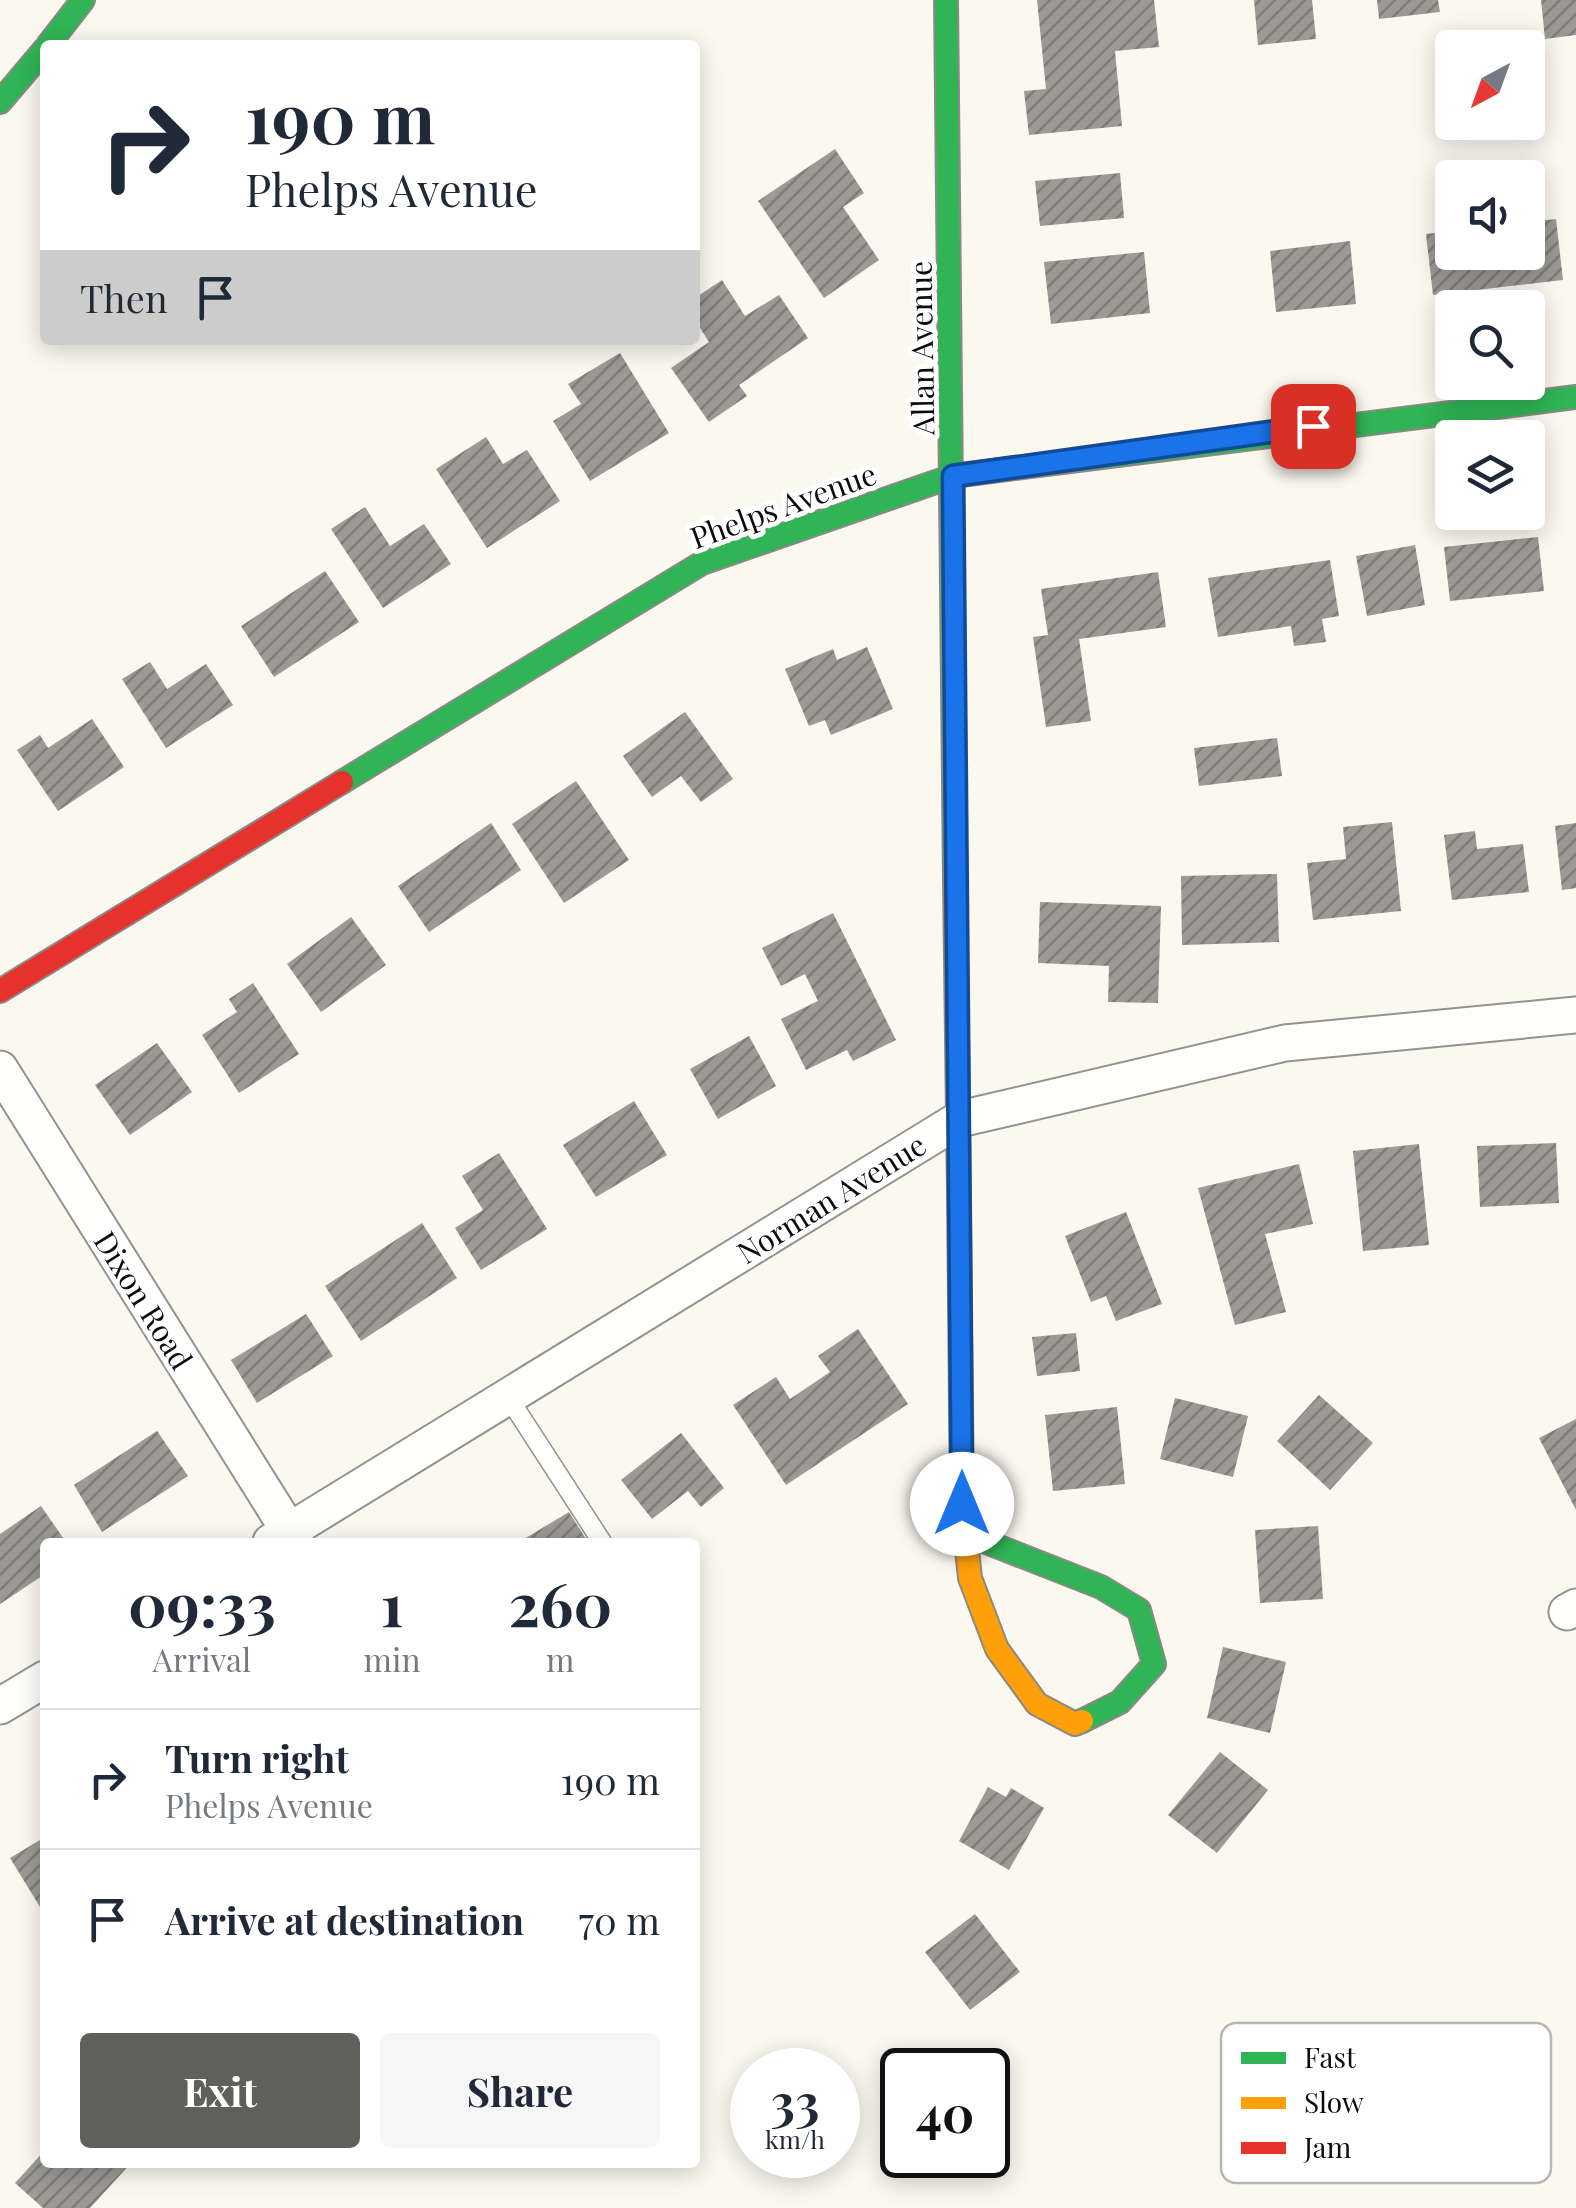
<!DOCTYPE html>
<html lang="en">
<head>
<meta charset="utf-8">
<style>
  :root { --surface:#fff; --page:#f6f6f7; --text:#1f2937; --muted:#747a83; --line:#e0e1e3; --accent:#5f5f5b }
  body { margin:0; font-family:"Playfair Display",serif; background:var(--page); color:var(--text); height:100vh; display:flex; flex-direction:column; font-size:38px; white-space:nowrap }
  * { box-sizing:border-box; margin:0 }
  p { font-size:32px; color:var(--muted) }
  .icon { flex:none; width:55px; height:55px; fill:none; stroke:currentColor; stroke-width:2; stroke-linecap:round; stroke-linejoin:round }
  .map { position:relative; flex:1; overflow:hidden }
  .details { position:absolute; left:40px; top:1538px; width:660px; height:630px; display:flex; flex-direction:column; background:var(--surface); border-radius:10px; box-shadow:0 5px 25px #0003 }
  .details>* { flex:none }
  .hud { position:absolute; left:40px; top:40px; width:660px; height:305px; border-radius:10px; box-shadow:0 5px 25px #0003; background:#fff; color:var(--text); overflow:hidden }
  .needle { width:65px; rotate:221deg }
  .fabs { position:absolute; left:1435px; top:30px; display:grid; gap:20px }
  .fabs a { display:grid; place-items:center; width:110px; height:110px; border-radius:10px; background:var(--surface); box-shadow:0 5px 25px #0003; font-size:50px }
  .speed { position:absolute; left:730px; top:2048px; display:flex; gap:20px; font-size:50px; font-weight:700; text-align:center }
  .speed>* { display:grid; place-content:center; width:130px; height:130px; border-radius:50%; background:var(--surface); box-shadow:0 5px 25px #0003; line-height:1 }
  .speed small { font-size:25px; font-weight:400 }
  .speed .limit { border:5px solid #111; border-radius:15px; background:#fff; color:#111 }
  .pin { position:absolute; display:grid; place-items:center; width:85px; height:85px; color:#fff; margin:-42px; border-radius:20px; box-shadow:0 5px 15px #0006 }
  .me { position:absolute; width:110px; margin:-55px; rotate:0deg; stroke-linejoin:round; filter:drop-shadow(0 0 8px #0008) }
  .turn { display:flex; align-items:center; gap:35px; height:210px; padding:0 40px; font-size:45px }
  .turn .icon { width:130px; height:130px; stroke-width:2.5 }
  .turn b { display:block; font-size:70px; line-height:85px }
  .then { display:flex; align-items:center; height:95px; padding:0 40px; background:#0003; gap:20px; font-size:38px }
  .eta { display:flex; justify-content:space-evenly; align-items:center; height:170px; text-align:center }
  .eta b { font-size:60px; font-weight:700; line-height:70px }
  .cta { display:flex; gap:20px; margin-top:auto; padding:20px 40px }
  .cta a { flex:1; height:115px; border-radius:10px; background:var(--accent); color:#fff; font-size:40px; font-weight:700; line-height:115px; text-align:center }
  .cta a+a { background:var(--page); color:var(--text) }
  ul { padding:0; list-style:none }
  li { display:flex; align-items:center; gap:30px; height:140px; padding:0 40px; border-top:2px solid var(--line) }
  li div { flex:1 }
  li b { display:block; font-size:38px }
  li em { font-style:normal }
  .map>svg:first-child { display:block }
  .building { fill:url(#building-hatch) }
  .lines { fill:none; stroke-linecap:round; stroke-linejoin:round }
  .lane-casing { stroke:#93928e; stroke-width:21 }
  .street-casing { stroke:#93928e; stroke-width:39 }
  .fast-casing { stroke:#8a8985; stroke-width:26 }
  .slow-casing { stroke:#8a8985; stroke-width:26 }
  .jam-casing { stroke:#8a8985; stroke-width:26 }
  .lane { stroke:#fefefd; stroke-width:18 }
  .street { stroke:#fefefd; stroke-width:35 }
  .fast { stroke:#30b455; stroke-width:22 }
  .slow { stroke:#ff9f0a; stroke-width:22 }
  .jam { stroke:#e5322d; stroke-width:22 }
  .route-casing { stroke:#114b97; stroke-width:25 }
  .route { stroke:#1a73e8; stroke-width:18 }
  .labels { text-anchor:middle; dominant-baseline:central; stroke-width:10; stroke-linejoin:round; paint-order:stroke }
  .street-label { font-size:30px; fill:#0c0c0c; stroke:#fff }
  .key { fill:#fff; stroke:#b6b6b6; stroke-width:2.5 }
  .key-label { font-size:28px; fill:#0c0c0c }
</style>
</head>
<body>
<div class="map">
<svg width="1576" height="2208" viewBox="0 0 1576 2208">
  <defs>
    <pattern id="building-hatch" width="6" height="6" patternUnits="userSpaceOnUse" patternTransform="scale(2.5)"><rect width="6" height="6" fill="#9c9a95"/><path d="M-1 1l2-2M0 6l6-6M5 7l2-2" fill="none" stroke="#7e7c78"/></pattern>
  </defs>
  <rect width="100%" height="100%" fill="#faf8ef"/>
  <path class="building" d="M 1037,0 L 1154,0 L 1159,47 L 1115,51 L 1122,126 L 1029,135 L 1024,91 L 1046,89 Z
    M 1254,0 L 1312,0 L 1316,39 L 1258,45 Z
    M 1377,0 L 1438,0 L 1440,12 L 1379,19 Z
    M 1541,0 L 1576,0 L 1576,35 L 1545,39 Z
    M 835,149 L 864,193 L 843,207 L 879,260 L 824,298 L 758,201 Z
    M 1120,173 L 1124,218 L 1040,226 L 1035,181 Z
    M 1556,219 L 1563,280 L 1433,295 L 1426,234 L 1452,231 L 1452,252 L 1528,252 L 1528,222 Z
    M 1350,241 L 1356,304 L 1276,312 L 1270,251 Z
    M 1144,252 L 1150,313 L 1051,324 L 1044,262 Z
    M 722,280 L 745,316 L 779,295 L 808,338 L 739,385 L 747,396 L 709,422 L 671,368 L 709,342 L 695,320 L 695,298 Z
    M 620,353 L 669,433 L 590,481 L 553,421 L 581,404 L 568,384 Z
    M 486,437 L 503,464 L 527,450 L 560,501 L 487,548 L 436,469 Z
    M 365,507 L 390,546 L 424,524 L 451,564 L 383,608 L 331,529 Z
    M 1538,537 L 1544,591 L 1450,601 L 1444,547 Z
    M 1415,545 L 1425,605 L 1367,616 L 1356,556 Z
    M 1330,560 L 1339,616 L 1322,619 L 1326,642 L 1294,646 L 1291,626 L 1218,637 L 1208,578 Z
    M 325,571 L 359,622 L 274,677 L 241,626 Z
    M 1158,572 L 1166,627 L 1079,639 L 1091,721 L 1046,727 L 1033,637 L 1048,635 L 1041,589 Z
    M 867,647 L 893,709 L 831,735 L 825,720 L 809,726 L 785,669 L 833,649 L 837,660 Z
    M 150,662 L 167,689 L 206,664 L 233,705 L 166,748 L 122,679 Z
    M 685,712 L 733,779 L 701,802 L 681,776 L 652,797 L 623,756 Z
    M 92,719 L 124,767 L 58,811 L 17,750 L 40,735 L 48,748 Z
    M 1277,738 L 1282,776 L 1199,786 L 1194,748 Z
    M 576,781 L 629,860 L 564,903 L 512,824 Z
    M 1392,822 L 1401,911 L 1313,920 L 1307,863 L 1346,859 L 1343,827 Z
    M 491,823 L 521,870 L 429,932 L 398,886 Z
    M 1576,823 L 1576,888 L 1562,890 L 1555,826 Z
    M 1475,831 L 1477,849 L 1523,844 L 1529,892 L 1452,900 L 1444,835 Z
    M 1277,874 L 1279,942 L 1182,945 L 1181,876 Z
    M 1040,902 L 1161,906 L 1158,1003 L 1108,1002 L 1109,966 L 1038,963 Z
    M 833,913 L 896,1040 L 853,1061 L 847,1050 L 806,1070 L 781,1019 L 818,1001 L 805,974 L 781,986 L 762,948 Z
    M 351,917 L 386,965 L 321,1012 L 287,964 Z
    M 253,983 L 299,1054 L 239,1093 L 202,1035 L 237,1012 L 229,999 Z
    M 749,1036 L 776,1086 L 718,1119 L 690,1069 Z
    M 157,1043 L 192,1092 L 130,1135 L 95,1085 Z
    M 634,1101 L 667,1155 L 596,1197 L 563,1145 Z
    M 1556,1143 L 1559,1203 L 1480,1207 L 1477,1146 Z
    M 1419,1144 L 1429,1245 L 1363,1251 L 1353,1151 Z
    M 499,1153 L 547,1229 L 481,1270 L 455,1228 L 483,1210 L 462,1176 Z
    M 1299,1164 L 1313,1224 L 1265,1234 L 1286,1312 L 1235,1325 L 1198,1188 Z
    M 1126,1212 L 1162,1304 L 1116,1321 L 1106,1296 L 1091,1302 L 1065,1236 Z
    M 422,1223 L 457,1278 L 361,1341 L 325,1286 Z
    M 306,1314 L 333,1356 L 257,1403 L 231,1360 Z
    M 858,1329 L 908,1404 L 786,1485 L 733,1405 L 776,1377 L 790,1399 L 830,1372 L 818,1356 Z
    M 1076,1333 L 1080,1371 L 1037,1376 L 1032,1337 Z
    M 1319,1395 L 1373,1443 L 1330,1490 L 1277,1441 Z
    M 1175,1398 L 1248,1416 L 1233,1477 L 1160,1459 Z
    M 1117,1407 L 1125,1484 L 1053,1491 L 1045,1415 Z
    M 1576,1419 L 1576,1510 L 1539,1438 Z
    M 157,1431 L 188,1476 L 102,1532 L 74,1485 Z
    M 681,1433 L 724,1488 L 701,1507 L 688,1491 L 652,1519 L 621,1480 Z
    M 41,1506 L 66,1542 L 45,1542 L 45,1574 L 0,1604 L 0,1534 Z
    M 569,1512 L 588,1542 L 519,1542 Z
    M 1318,1526 L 1323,1599 L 1260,1603 L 1255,1530 Z
    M 1223,1647 L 1286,1662 L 1270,1733 L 1207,1718 Z
    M 1220,1752 L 1268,1790 L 1217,1853 L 1168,1815 Z
    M 988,1787 L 1006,1797 L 1011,1788 L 1044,1808 L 1009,1870 L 959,1841 Z
    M 45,1837 L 45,1903 L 40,1907 L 10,1858 Z
    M 975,1914 L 1020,1972 L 970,2010 L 925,1952 Z
    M 45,2150 L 45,2162 L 132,2162 L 90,2208 L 43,2208 L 15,2183 Z"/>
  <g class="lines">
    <defs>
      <path id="lane" d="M 508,1397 L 602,1542"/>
      <path id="street" d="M 0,1069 L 296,1542
        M 271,1542 L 960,1119 L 1285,1043 L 1576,1015
        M 1567,1612 L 1576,1607
        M 0,1706 L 45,1679"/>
      <path id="fast" d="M 946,0 L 955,879
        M 48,45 L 83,0
        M 0,102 L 45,49
        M 342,782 L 702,563 L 953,476 L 1576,397
        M 966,1534 L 1101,1587 L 1139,1610 L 1154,1664 L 1120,1702 L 1082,1721"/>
      <path id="slow" d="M 959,1195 L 962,1504 L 970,1578 L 997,1649 L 1037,1704 L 1075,1724 L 1082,1721"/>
      <path id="jam" d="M 955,879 L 959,1195
        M 0,991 L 342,782"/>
    </defs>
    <use href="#lane" class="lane-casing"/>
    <use href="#street" class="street-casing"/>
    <use href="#fast" class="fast-casing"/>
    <use href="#slow" class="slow-casing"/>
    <use href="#jam" class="jam-casing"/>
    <use href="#lane" class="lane"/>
    <use href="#street" class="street"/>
    <use href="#fast" class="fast"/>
    <use href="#slow" class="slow"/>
    <use href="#jam" class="jam"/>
  </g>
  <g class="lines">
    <defs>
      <path id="route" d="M 962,1504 L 953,476 L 1313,426"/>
    </defs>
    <use href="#route" class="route-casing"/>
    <use href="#route" class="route"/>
  </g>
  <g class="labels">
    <g class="street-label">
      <text transform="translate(921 348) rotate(-91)">Allan Avenue</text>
      <text transform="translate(783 505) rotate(-20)">Phelps Avenue</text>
      <text transform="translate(831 1198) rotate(-32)">Norman Avenue</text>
      <text transform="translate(144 1300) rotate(58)">Dixon Road</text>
    </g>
  </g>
  <rect x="1221" y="2023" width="330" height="160" rx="15" class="key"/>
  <rect x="1241" y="2052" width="45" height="12" fill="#30b455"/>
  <rect x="1241" y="2097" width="45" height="12" fill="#ff9f0a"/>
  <rect x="1241" y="2142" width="45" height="12" fill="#e5322d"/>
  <g class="key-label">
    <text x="1304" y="2068">Fast</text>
    <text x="1304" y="2113">Slow</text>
    <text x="1304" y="2158">Jam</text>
  </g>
</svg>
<div class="fabs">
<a><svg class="needle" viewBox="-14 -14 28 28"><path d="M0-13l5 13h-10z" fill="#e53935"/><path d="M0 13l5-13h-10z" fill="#747a83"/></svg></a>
<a><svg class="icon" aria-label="sound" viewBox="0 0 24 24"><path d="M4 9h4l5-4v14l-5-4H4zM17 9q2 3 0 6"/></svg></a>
<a><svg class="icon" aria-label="search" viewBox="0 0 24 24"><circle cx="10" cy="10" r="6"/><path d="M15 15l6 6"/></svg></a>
<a><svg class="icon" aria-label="layers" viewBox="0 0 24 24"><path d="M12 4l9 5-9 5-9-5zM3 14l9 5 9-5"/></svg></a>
</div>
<div class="speed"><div>33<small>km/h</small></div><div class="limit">40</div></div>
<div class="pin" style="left:1313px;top:426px;background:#d93025"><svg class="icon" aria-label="arrive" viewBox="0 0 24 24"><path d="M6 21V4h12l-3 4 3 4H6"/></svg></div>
<svg class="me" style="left:962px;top:1504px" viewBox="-20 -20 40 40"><circle r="19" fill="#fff"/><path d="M0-13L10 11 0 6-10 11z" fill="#1a73e8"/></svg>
<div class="hud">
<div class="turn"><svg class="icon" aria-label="right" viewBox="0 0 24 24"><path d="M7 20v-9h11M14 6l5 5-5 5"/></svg><div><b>190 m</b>Phelps Avenue</div></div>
<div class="then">Then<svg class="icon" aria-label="arrive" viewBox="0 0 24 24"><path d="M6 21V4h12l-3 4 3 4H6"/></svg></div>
</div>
<section class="details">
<div class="eta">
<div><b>09:33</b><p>Arrival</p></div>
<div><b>1</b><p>min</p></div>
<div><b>260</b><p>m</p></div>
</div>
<ul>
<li><svg class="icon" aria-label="right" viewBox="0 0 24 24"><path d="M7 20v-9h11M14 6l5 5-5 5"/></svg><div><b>Turn right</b><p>Phelps Avenue</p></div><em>190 m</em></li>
<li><svg class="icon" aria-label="arrive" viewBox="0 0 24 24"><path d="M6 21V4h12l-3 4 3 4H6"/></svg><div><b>Arrive at destination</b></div><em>70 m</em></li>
</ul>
<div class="cta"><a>Exit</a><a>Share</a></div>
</section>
</div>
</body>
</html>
